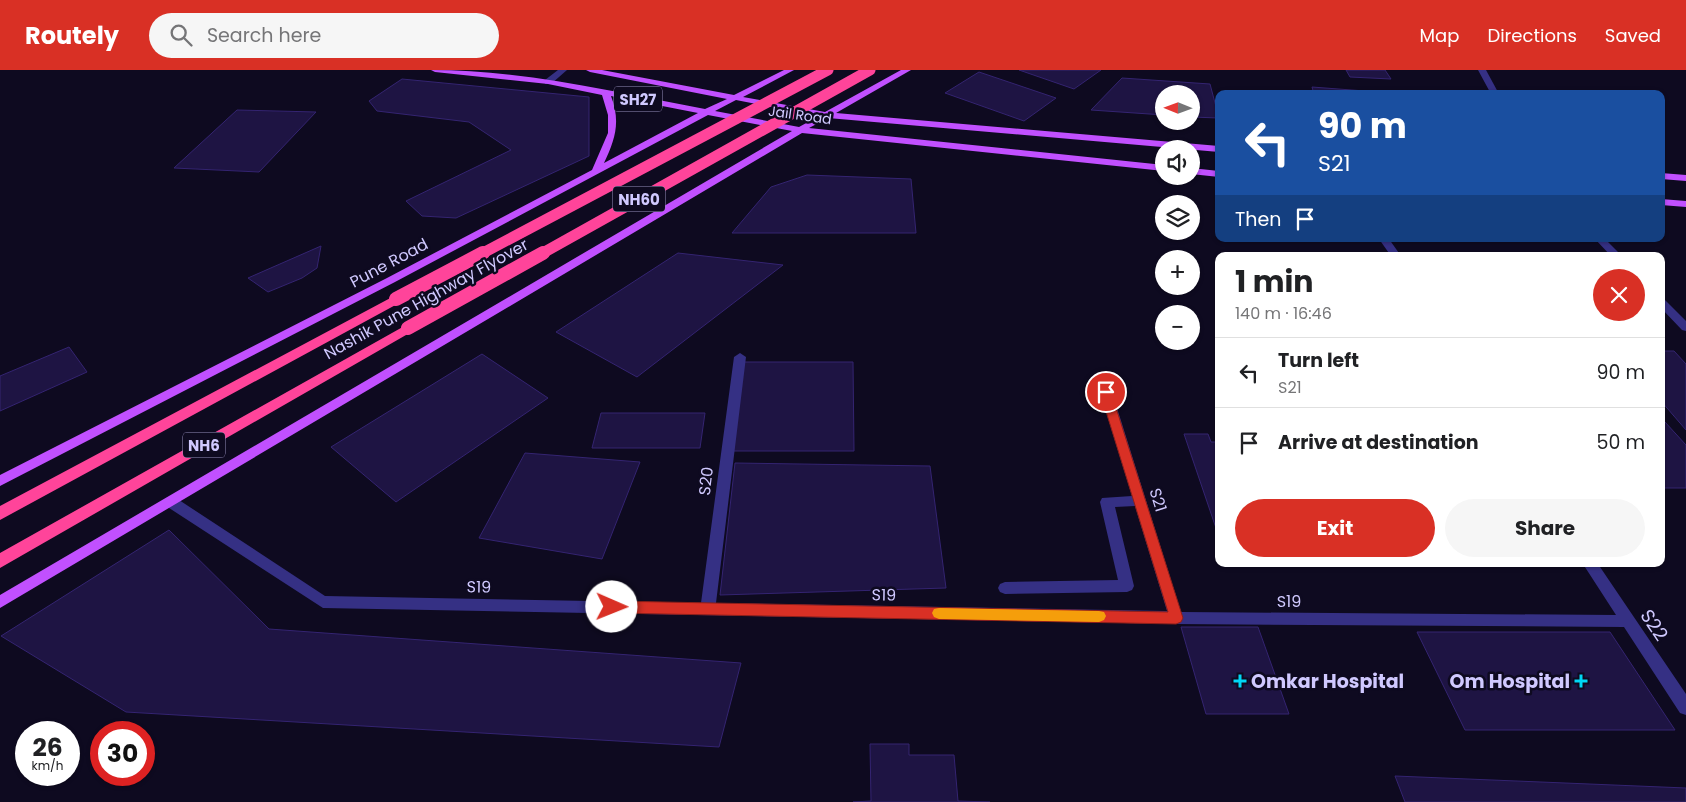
<!DOCTYPE html>
<html lang="en">
<head>
<meta charset="utf-8">
<style>
  :root { --surface:#fff; --page:#f6f6f6; --text:#202124; --muted:#757577; --line:#e0e0e0; --accent:#d93025 }
  body { margin:0; font-family:Poppins,sans-serif; background:var(--page); color:var(--text); height:100vh; display:flex; flex-direction:column; font-size:19px; white-space:nowrap }
  * { box-sizing:border-box; margin:0 }
  p { font-size:16px; color:var(--muted) }
  .icon { flex:none; width:28px; height:28px; fill:none; stroke:currentColor; stroke-width:2; stroke-linecap:round; stroke-linejoin:round }
  .map { position:relative; flex:1; overflow:hidden }
  .details { position:absolute; left:1215px; top:182px; width:450px; height:315px; display:flex; flex-direction:column; background:var(--surface); border-radius:10px; box-shadow:0 1px 4px #0004 }
  .details>* { flex:none }
  .banner { position:absolute; left:1215px; top:20px; width:450px; height:152px; border-radius:10px; box-shadow:0 1px 4px #0004; background:#1a4fa0; color:#fff; overflow:hidden }
  .needle { width:32px; rotate:271deg }
  .tools { position:absolute; left:1155px; top:15px; display:grid; gap:10px }
  .tools a { display:grid; place-items:center; width:45px; height:45px; border-radius:50%; background:var(--surface); box-shadow:0 1px 4px #0004; font-size:25px }
  .speed { position:absolute; left:15px; top:651px; display:flex; gap:10px; font-size:25px; font-weight:700; text-align:center }
  .speed>* { display:grid; place-content:center; width:65px; height:65px; border-radius:50%; background:var(--surface); box-shadow:0 1px 4px #0004; line-height:1 }
  .speed small { font-size:12px; font-weight:400 }
  .speed .limit { border:8px solid #d22; background:#fff; color:#111 }
  .pin { position:absolute; display:grid; place-items:center; width:42px; height:42px; color:#fff; margin:-21px; border:2px solid #fff; border-radius:50%; box-shadow:0 1px 5px #0007 }
  .me { position:absolute; width:55px; margin:-28px; rotate:91deg; stroke-linejoin:round; filter:drop-shadow(0 0 4px #0008) }
  .turn { display:flex; align-items:center; gap:18px; height:105px; padding:0 20px; font-size:22px }
  .turn .icon { width:65px; height:65px; stroke-width:2.5 }
  .turn b { display:block; font-size:35px; line-height:42px }
  .then { display:flex; align-items:center; height:48px; padding:0 20px; background:#0003; gap:10px; font-size:19px }
  .round { display:grid; place-items:center; flex:none; width:52px; height:52px; border-radius:26px; background:var(--page) }
  .headline { display:flex; align-items:center; justify-content:space-between; height:85px; padding:0 20px }
  h1 { font-size:30px; font-weight:700; line-height:38px }
  .action { display:flex; gap:10px; margin-top:auto; padding:10px 20px }
  .action a { flex:1; height:58px; border-radius:30px; background:var(--accent); color:#fff; font-size:20px; font-weight:700; line-height:58px; text-align:center }
  .action a+a { background:var(--page); color:var(--text) }
  ul { padding:0; list-style:none }
  li { display:flex; align-items:center; gap:15px; height:70px; padding:0 20px; border-top:1px solid var(--line) }
  li div { flex:1 }
  li b { display:block; font-size:19px }
  li em { font-style:normal }
  header { display:flex; align-items:center; gap:30px; box-sizing:border-box; height:70px; padding:0 25px; background:var(--accent); color:#fff }
  header strong { font-size:24px }
  nav { display:flex; gap:28px; margin-inline-start:auto; font-size:18px }
  .search { width:350px; height:45px; background:var(--page); display:flex; align-items:center; gap:12px; box-sizing:border-box; padding:0 18px; border-radius:28px; color:var(--muted); font-size:19px }
  .map>svg:first-child { display:block }
  .building { fill:#1e1443; stroke:#342471 }
  .lines { fill:none; stroke-linecap:round; stroke-linejoin:round }
  .minor { fill:#353084; fill-rule:evenodd }
  .major { fill:#c150ff; fill-rule:evenodd }
  .highway { fill:#ff449a; fill-rule:evenodd }
  .highway-bridge-far1 { stroke:#ff449a; stroke-width:11 }
  .highway-bridge { stroke:#ff449a; stroke-width:14 }
  .route { fill:#d93025; stroke:#8d1f18 }
  .slow { fill:#f59e0b }
  .poi-dot { fill:#00d7f4; stroke:#0e0a20; stroke-width:2 }
  .labels { text-anchor:middle; dominant-baseline:central; stroke-width:5; stroke-linejoin:round; paint-order:stroke }
  .far-street-label { font-size:14px; fill:#d0c9ff; stroke:#0e0a20 }
  .shield { fill:#0e0a20; stroke:#9690bc; stroke-width:1 }
  .shield-label { font-size:15px; font-weight:bold; fill:#d0c9ff }
  .street-label { font-size:16px; fill:#d0c9ff; stroke:#0e0a20 }
  .near-street-label { font-size:19px; fill:#d0c9ff; stroke:#0e0a20 }
  .near-poi-label { font-size:19px; font-weight:bold; fill:#d0c9ff; stroke:#0e0a20; text-anchor:start }
</style>
</head>
<body>
<header>
<strong>Routely</strong>
<div class="search"><svg class="icon" aria-label="search" viewBox="0 0 24 24"><circle cx="10" cy="10" r="6"/><path d="M15 15l6 6"/></svg>Search here</div>
<nav><a>Map</a><a>Directions</a><a>Saved</a></nav>
</header>
<div class="map">
<svg width="1686" height="732" viewBox="0 0 1686 732">
  <rect width="100%" height="100%" fill="#0e0a20"/>
  <path class="building" d="M 1019,0 L 1101,0 L 1074,19 Z
    M 1346,0 L 1385,0 L 1391,9 L 1350,7 Z
    M 979,2 L 1056,28 L 1024,51 L 945,23 Z
    M 1122,8 L 1210,14 L 1219,48 L 1191,47 L 1191,24 L 1164,24 L 1164,45 L 1091,40 Z
    M 402,9 L 589,27 L 589,86 L 456,148 L 422,146 L 406,131 L 511,80 L 469,52 L 377,41 L 369,31 Z
    M 1312,17 L 1378,22 L 1379,24 L 1314,24 Z
    M 237,40 L 316,42 L 259,102 L 174,98 Z
    M 807,105 L 911,109 L 916,163 L 732,163 L 771,117 Z
    M 321,176 L 317,198 L 302,208 L 268,222 L 248,208 Z
    M 678,183 L 783,195 L 637,307 L 556,262 Z
    M 69,277 L 87,302 L 0,341 L 0,306 Z
    M 1661,281 L 1674,281 L 1686,294 L 1686,360 L 1661,331 Z
    M 482,284 L 548,328 L 396,432 L 331,377 Z
    M 744,292 L 853,292 L 854,381 L 733,381 Z
    M 601,343 L 705,343 L 700,378 L 592,378 Z
    M 1665,352 L 1686,375 L 1686,418 L 1661,418 L 1661,353 Z
    M 1184,364 L 1208,364 L 1211,372 L 1219,372 L 1219,467 Z
    M 525,383 L 640,392 L 602,489 L 479,468 Z
    M 735,393 L 930,396 L 946,518 L 720,525 Z
    M 169,460 L 269,559 L 741,593 L 719,677 L 126,642 L 1,566 Z
    M 1181,557 L 1258,557 L 1289,644 L 1206,644 Z
    M 1417,562 L 1610,562 L 1675,660 L 1465,660 Z
    M 870,674 L 909,674 L 909,685 L 954,685 L 958,731 L 990,732 L 853,732 L 871,731 Z
    M 1395,706 L 1686,718 L 1686,732 L 1405,732 Z"/>
  <g class="lines">
    <path class="minor" d="M 558,0 L 567,0 L 551,14 L 545,14 L 545,10 Z
      M 1478,0 L 1486,0 L 1499,24 L 1491,24 Z
      M 1379,169 L 1389,169 L 1401,186 L 1391,186 Z
      M 1595,169 L 1605,169 L 1622,186 L 1611,186 Z
      M 1661,229 L 1665,230 L 1686,251 L 1686,261 L 1682,260 L 1661,238 Z
      M 740,283 L 746,287 L 716,533 L 1167,541 L 1135,436 L 1115,437 L 1134,516 L 1132,520 L 1127,522 L 1005,524 L 1000,522 L 998,518 L 1000,514 L 1005,512 L 1118,510 L 1100,432 L 1102,428 L 1132,426 L 1100,322 L 1106,318 L 1112,322 L 1181,542 L 1616,545 L 1583,494 L 1598,494 L 1686,624 L 1686,645 L 1680,643 L 1624,557 L 1176,554 L 323,538 L 166,436 L 164,432 L 166,428 L 171,427 L 176,428 L 325,526 L 701,533 L 734,287 Z"/>
    <path class="major" d="M 431,0 C 524,0 615,22 705,39 L 727,29 L 590,2 L 586,0 L 602,0 L 734,25 L 784,0 L 794,0 L 743,27 L 825,42 L 901,0 L 911,0 L 836,43 L 1219,76 L 1219,82 L 828,48 L 809,58 L 1164,95 L 1164,101 L 802,63 L 0,538 L 0,525 L 792,61 L 708,45 L 395,212 L 0,416 L 0,405 L 387,208 L 592,100 L 608,63 L 608,45 L 602,25 L 548,14 L 435,2 ZM 611,26 L 698,43 L 604,93 C 615,70 621,52 611,26 ZM 736,30 L 819,46 L 799,57 L 715,41 Z
      M 1191,98 L 1219,101 L 1219,107 L 1191,104 Z
      M 1661,103 L 1686,105 L 1686,111 L 1661,109 Z
      M 1661,129 L 1686,131 L 1686,137 L 1661,135 Z"/>
    <path class="highway" d="M 396,225 L 401,226 L 402,229 L 401,232 L 0,450 L 0,436 Z
      M 408,254 L 415,258 L 413,261 L 0,498 L 0,483 Z"/>
    <path class="highway-bridge-far1" d="M 481,184 L 828,0
      M 541,184 L 870,0"/>
    <path class="highway-bridge" d="M 396,229 L 483,183
      M 408,258 L 543,183"/>
  </g>
  <path class="route" d="M 1106,318 L 1111,322 L 1183,548 L 1181,552 L 1176,554 L 612,543 L 607,541 L 605,537 L 607,533 L 612,531 L 1168,542 L 1100,322 Z"/>
  <path class="slow" d="M 939,538 L 1099,541 L 1104,542 L 1106,546 L 1104,550 L 1099,552 L 939,549 L 934,547 L 932,543 L 934,539 Z"/>
  <g class="poi-dot">
    <path d="M1237.5 603.5h5v5h5v5h-5v5h-5v-5h-5v-5h5z"/>
    <path d="M1578.5 603.5h5v5h5v5h-5v5h-5v-5h-5v-5h5z"/>
  </g>
  <g class="labels">
    <g class="far-street-label">
      <text transform="translate(800 45) rotate(8)">Jail Road</text>
    </g>
    <g class="shield">
      <rect x="614" y="16.5" width="48" height="25" rx="4"/>
      <rect x="613" y="116.5" width="52" height="25" rx="4"/>
      <rect x="183" y="362.5" width="42" height="25" rx="4"/>
    </g>
    <g class="shield-label">
      <text x="638" y="29">SH27</text>
      <text x="639" y="129">NH60</text>
      <text x="204" y="375">NH6</text>
    </g>
    <g class="street-label">
      <text transform="translate(389 193) rotate(-28)">Pune Road</text>
      <text transform="translate(426 229) rotate(-29)">Nashik Pune Highway Flyover</text>
      <text transform="translate(706 411) rotate(-83)">S20</text>
      <text transform="translate(1158 430) rotate(73)">S21</text>
      <text transform="translate(479 517) rotate(1)">S19</text>
      <text transform="translate(884 525) rotate(1)">S19</text>
      <text x="1289" y="531">S19</text>
    </g>
    <g class="near-street-label">
      <text transform="translate(1654 555) rotate(56)">S22</text>
    </g>
    <g class="near-poi-label">
      <text x="1251" y="611">Omkar Hospital</text>
      <text x="1570" y="611" text-anchor="end">Om Hospital</text>
    </g>
  </g>
</svg>
<div class="tools">
<a><svg class="needle" viewBox="-14 -14 28 28"><path d="M0-13l5 13h-10z" fill="#e53935"/><path d="M0 13l5-13h-10z" fill="#757577"/></svg></a>
<a><svg class="icon" aria-label="sound" viewBox="0 0 24 24"><path d="M4 9h4l5-4v14l-5-4H4zM17 9q2 3 0 6"/></svg></a>
<a><svg class="icon" aria-label="layers" viewBox="0 0 24 24"><path d="M12 4l9 5-9 5-9-5zM3 14l9 5 9-5"/></svg></a>
<a>+</a>
<a>−</a>
</div>
<div class="speed"><div>26<small>km/h</small></div><div class="limit">30</div></div>
<div class="pin" style="left:1106px;top:322px;background:#d93025"><svg class="icon" aria-label="arrive" viewBox="0 0 24 24"><path d="M6 21V4h12l-3 4 3 4H6"/></svg></div>
<svg class="me" style="left:612px;top:537px" viewBox="-20 -20 40 40"><circle r="19" fill="#fff"/><path d="M0-13L10 11 0 6-10 11z" fill="#d93025"/></svg>
<div class="banner">
<div class="turn"><svg class="icon" aria-label="left" viewBox="0 0 24 24"><path d="M17 20v-9H6M10 6l-5 5 5 5"/></svg><div><b>90 m</b>S21</div></div>
<div class="then">Then<svg class="icon" aria-label="arrive" viewBox="0 0 24 24"><path d="M6 21V4h12l-3 4 3 4H6"/></svg></div>
</div>
<section class="details">
<div class="headline"><div><h1>1 min</h1><p>140 m · 16:46</p></div><a class="round" style="background:#d93025;color:#fff"><svg class="icon" aria-label="close" viewBox="0 0 24 24"><path d="M6 6l12 12M18 6L6 18"/></svg></a></div>
<ul>
<li><svg class="icon" aria-label="left" viewBox="0 0 24 24"><path d="M17 20v-9H6M10 6l-5 5 5 5"/></svg><div><b>Turn left</b><p>S21</p></div><em>90 m</em></li>
<li><svg class="icon" aria-label="arrive" viewBox="0 0 24 24"><path d="M6 21V4h12l-3 4 3 4H6"/></svg><div><b>Arrive at destination</b></div><em>50 m</em></li>
</ul>
<div class="action"><a>Exit</a><a>Share</a></div>
</section>
</div>
</body>
</html>
